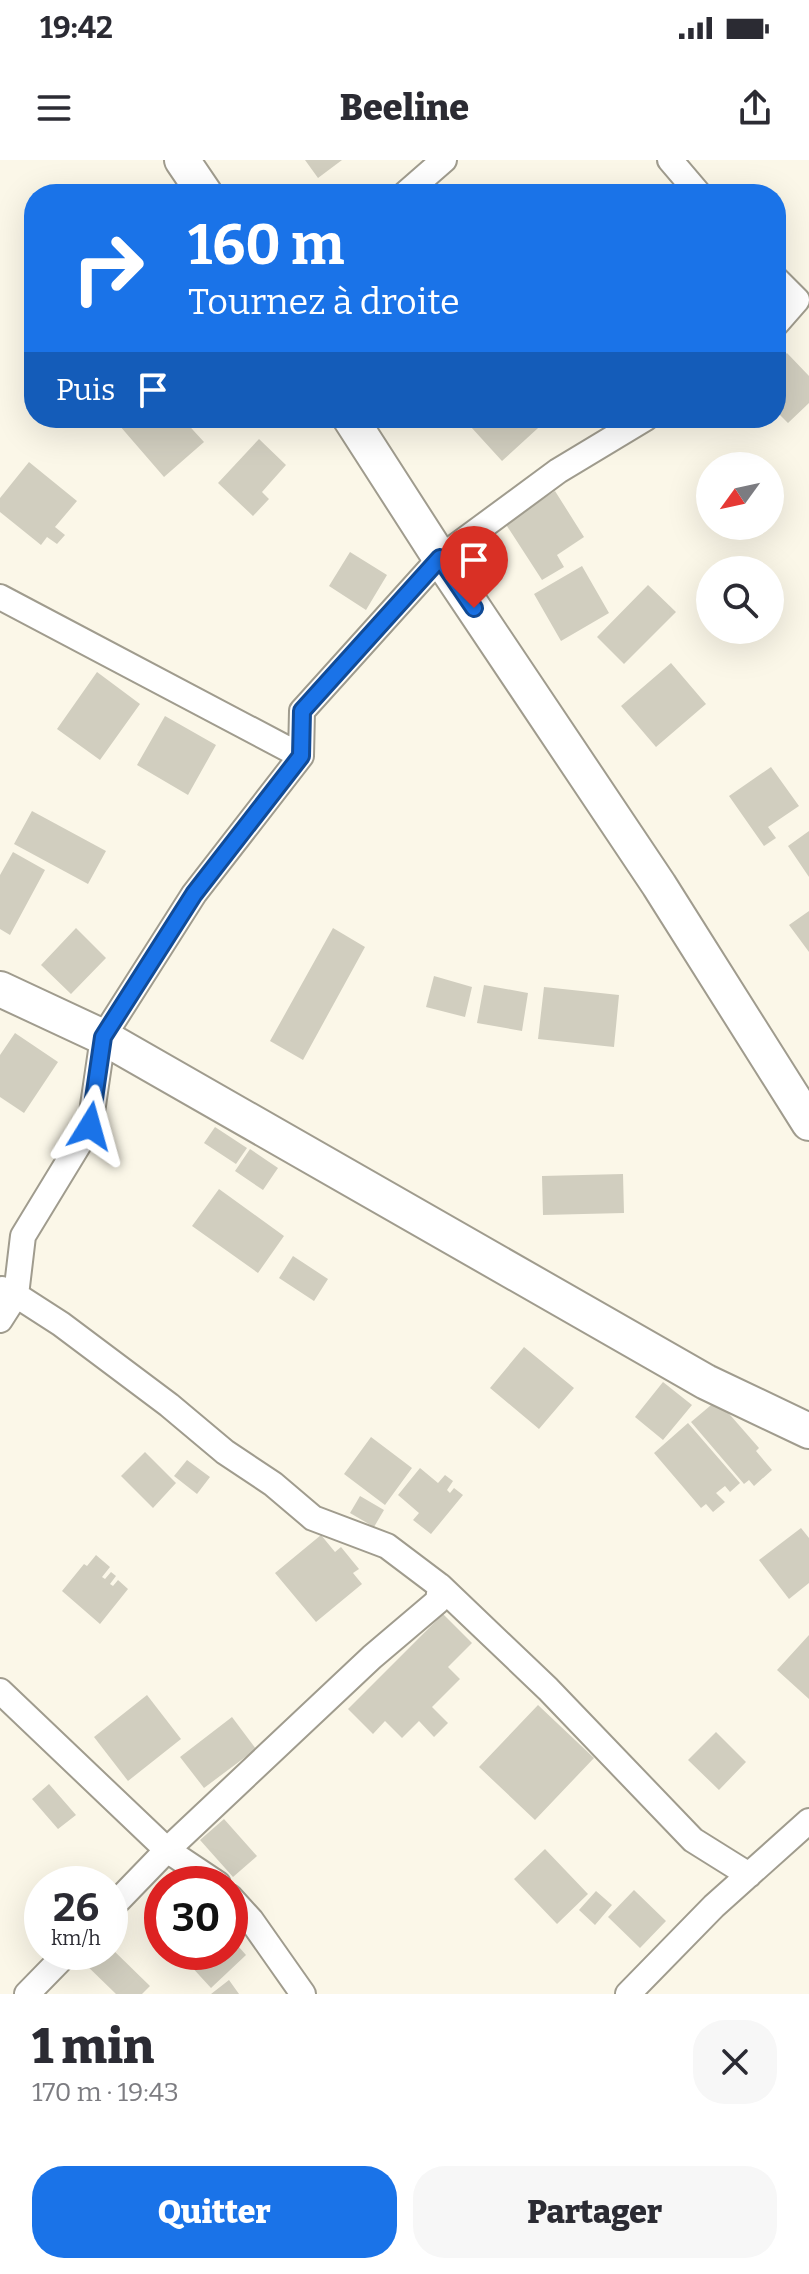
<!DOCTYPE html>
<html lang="fr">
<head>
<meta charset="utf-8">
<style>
  :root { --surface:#fff; --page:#f7f7f7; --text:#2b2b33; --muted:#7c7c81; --accent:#1a73e8 }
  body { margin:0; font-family:Bitter,serif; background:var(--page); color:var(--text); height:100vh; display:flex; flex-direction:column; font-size:30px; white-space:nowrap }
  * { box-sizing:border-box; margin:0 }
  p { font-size:26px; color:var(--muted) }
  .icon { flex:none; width:44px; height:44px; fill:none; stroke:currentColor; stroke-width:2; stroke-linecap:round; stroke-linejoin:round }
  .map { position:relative; height:1834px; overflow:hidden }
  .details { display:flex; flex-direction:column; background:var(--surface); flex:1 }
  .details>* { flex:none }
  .hud { position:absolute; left:24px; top:24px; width:762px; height:244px; border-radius:32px; box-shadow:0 8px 32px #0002; background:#1a73e8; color:#fff; overflow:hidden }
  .needle { width:52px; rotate:237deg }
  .fabs { position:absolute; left:696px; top:292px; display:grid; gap:16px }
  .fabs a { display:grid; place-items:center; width:88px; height:88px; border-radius:50%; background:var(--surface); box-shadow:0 8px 32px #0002; font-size:40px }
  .speed { position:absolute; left:24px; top:1706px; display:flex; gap:16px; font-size:40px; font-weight:700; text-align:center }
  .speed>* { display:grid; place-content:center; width:104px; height:104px; border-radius:50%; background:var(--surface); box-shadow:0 8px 32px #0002; line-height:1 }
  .speed small { font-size:20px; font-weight:400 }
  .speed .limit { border:12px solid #d22; background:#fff; color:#111 }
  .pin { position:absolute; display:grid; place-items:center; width:68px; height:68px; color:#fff; margin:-82px -34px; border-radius:50% 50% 50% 0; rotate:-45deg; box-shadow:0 0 8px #0007 }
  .pin .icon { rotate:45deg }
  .me { position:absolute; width:88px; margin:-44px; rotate:8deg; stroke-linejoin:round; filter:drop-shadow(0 0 6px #0008) }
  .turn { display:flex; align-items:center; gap:28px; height:168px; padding:0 32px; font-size:36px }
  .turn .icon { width:104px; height:104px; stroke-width:2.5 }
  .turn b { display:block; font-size:56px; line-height:68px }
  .then { display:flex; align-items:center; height:76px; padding:0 32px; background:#0003; gap:16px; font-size:30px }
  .round { display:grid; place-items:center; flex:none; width:84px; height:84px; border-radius:32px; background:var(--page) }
  .summary { display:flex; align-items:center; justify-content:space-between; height:136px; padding:0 32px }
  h1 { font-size:48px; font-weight:800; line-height:60px }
  .button { display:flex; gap:16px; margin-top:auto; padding:16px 32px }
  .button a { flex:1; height:92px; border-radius:32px; background:var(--accent); color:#fff; font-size:32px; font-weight:800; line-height:92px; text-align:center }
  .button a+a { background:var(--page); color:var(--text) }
  .status { display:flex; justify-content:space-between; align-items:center; height:56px; padding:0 40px; background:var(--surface); direction:ltr }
  .status svg { height:22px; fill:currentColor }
  header { display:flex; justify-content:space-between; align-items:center; height:104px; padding:0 32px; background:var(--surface); font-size:36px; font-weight:800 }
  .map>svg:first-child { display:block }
  .building { fill:#d1cebf }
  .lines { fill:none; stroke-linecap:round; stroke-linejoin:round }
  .street-casing { stroke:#a09c8e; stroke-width:28 }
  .secondary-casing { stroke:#a09c8e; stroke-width:38 }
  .street { stroke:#fff; stroke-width:24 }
  .secondary { stroke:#fff; stroke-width:34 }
  .route-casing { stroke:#114b97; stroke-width:20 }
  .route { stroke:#1a73e8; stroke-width:14 }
</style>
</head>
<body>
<div class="status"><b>19:42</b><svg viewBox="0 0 49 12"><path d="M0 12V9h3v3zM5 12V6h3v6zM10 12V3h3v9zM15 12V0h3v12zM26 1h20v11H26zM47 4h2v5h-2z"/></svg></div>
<header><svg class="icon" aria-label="menu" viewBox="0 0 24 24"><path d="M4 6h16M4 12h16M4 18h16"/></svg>Beeline<svg class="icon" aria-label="share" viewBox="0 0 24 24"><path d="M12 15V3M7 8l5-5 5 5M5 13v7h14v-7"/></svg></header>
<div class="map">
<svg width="809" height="1834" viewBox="0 0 809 1834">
  <rect width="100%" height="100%" fill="#fbf7e8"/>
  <path class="building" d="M 305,0 L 342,0 L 318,18 Z
    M 787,193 L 809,216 L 809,243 L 788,263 L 776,251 L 776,203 Z
    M 113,258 L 182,258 L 204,282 L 164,317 Z
    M 481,258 L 549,258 L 502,301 L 471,267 Z
    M 259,279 L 286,305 L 262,332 L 269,339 L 253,356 L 218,323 Z
    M 29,302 L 77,341 L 55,367 L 65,375 L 57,384 L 47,377 L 41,385 L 0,352 L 0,338 Z
    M 555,331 L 584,377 L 557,395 L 564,407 L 542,420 L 505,363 Z
    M 350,392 L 387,415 L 366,450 L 329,426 Z
    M 582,406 L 609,453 L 561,481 L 534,434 Z
    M 648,425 L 676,452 L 624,504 L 597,477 Z
    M 671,503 L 706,544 L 656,587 L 621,546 Z
    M 97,512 L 140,544 L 100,600 L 57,569 Z
    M 165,556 L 216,585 L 188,635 L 137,605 Z
    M 771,607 L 799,646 L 768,667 L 776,678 L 764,686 L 729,636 Z
    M 32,651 L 106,691 L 88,724 L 14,684 Z
    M 809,671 L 809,717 L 788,686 Z
    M 13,692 L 45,710 L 10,775 L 0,769 L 0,715 Z
    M 809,751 L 809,792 L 789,765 Z
    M 76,768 L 106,798 L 71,834 L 41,805 Z
    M 333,768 L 365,787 L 303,900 L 270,881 Z
    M 434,816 L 472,827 L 465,857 L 426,847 Z
    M 484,825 L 528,833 L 522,871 L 477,863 Z
    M 544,827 L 619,835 L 614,887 L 538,879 Z
    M 15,873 L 58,902 L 24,953 L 0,937 L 0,895 Z
    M 215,967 L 247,988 L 236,1004 L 204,983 Z
    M 250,989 L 278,1008 L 263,1030 L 235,1011 Z
    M 623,1014 L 624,1053 L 543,1055 L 542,1016 Z
    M 219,1029 L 284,1076 L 258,1113 L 192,1066 Z
    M 293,1096 L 328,1119 L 314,1141 L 279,1118 Z
    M 524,1187 L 574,1228 L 539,1269 L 490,1228 Z
    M 663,1222 L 692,1245 L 663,1280 L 635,1257 Z
    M 717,1240 L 759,1288 L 756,1291 L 772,1310 L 754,1326 L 749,1320 L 744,1324 L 691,1262 Z
    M 688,1263 L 740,1323 L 730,1332 L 725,1326 L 716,1333 L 725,1342 L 713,1352 L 706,1344 L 701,1348 L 654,1293 Z
    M 371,1277 L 412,1308 L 385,1345 L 344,1314 Z
    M 145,1292 L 176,1323 L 153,1348 L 121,1316 Z
    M 187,1300 L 210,1317 L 197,1334 L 174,1316 Z
    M 420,1308 L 438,1323 L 445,1315 L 453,1321 L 447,1330 L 450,1333 L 454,1328 L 463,1335 L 431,1374 L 413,1360 L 419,1353 L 398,1335 Z
    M 360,1336 L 384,1350 L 374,1367 L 350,1353 Z
    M 801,1368 L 809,1378 L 809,1423 L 789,1439 L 759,1400 Z
    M 321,1375 L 335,1392 L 341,1387 L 359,1409 L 353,1413 L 362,1424 L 316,1462 L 275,1413 Z
    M 96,1395 L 110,1407 L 102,1417 L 105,1419 L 111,1412 L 116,1416 L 110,1424 L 113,1426 L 118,1420 L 128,1429 L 100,1464 L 62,1431 L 84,1404 L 87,1406 Z
    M 443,1454 L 472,1483 L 448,1507 L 460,1519 L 432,1547 L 448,1563 L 434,1577 L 419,1561 L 402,1578 L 385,1561 L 373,1574 L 348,1549 Z
    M 809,1475 L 809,1539 L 777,1510 Z
    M 147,1535 L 181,1579 L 128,1621 L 94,1577 Z
    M 538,1545 L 594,1598 L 535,1660 L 479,1607 Z
    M 232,1557 L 256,1589 L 204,1628 L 180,1597 Z
    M 716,1572 L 746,1602 L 719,1630 L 688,1600 Z
    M 49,1624 L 76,1655 L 58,1669 L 32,1639 Z
    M 224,1659 L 257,1696 L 233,1717 L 200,1680 Z
    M 545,1689 L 588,1734 L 557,1764 L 514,1719 Z
    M 634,1730 L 666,1761 L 640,1788 L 608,1757 Z
    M 596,1731 L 612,1745 L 595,1765 L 579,1750 Z
    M 230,1777 L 246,1795 L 211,1828 L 178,1792 L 230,1792 Z
    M 110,1787 L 150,1826 L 142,1834 L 116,1834 L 81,1800 L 88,1792 L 110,1792 Z
    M 229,1820 L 239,1834 L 211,1834 Z"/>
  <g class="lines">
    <defs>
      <path id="street" d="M 670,0 L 699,34
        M 405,34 L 444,0
        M 776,119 L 797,140 L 776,164
        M 0,437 L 301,596
        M 2,1129 L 16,1135 L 61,1164 L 169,1245 L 225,1292 L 273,1324 L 313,1358 L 387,1386 L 440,1426 L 438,1441 L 372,1497 L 167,1690 L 110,1749
        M 0,1160 L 16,1135 L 23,1076 L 90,966 L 103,877 L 194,734 L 301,596 L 302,551 L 440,398 L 558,311 L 646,258
        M 440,1426 L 548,1529 L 693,1680 L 749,1715
        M 0,1531 L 167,1690 L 218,1724
        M 230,1737 L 251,1760 L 303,1834
        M 27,1834 L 68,1792
        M 628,1834 L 714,1746 L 809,1661"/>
      <path id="secondary" d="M 182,0 L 205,34
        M 350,258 L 440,398 L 659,725 L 809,963
        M 0,829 L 103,877 L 706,1222 L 809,1271"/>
    </defs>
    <use href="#street" class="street-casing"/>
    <use href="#secondary" class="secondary-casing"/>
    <use href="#street" class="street"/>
    <use href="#secondary" class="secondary"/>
  </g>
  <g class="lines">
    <defs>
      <path id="route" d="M 90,966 L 103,877 L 194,734 L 301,596 L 302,551 L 440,398 L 474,448"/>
    </defs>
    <use href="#route" class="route-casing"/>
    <use href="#route" class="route"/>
  </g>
</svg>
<div class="fabs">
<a><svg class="needle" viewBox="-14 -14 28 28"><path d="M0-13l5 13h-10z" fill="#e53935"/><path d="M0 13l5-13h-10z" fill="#7c7c81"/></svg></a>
<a><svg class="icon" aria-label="search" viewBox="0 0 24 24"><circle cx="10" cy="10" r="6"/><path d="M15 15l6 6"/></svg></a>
</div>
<div class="speed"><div>26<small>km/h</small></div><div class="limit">30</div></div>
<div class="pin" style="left:474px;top:448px;background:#d93025"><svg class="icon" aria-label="arrive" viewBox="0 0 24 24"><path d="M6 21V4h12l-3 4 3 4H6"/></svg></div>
<svg class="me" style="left:90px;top:966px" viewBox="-20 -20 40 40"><path d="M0-17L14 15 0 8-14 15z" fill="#1a73e8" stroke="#fff" stroke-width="4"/></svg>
<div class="hud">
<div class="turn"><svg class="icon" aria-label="right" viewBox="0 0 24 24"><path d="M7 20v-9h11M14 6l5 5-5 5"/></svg><div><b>160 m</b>Tournez à droite</div></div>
<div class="then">Puis<svg class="icon" aria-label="arrive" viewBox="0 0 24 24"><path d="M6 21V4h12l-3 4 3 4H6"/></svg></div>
</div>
</div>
<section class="details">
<div class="summary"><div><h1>1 min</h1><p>170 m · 19:43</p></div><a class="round"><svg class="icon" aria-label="close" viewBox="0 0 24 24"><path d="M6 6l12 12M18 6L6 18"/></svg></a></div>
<div class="button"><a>Quitter</a><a>Partager</a></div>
</section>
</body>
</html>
